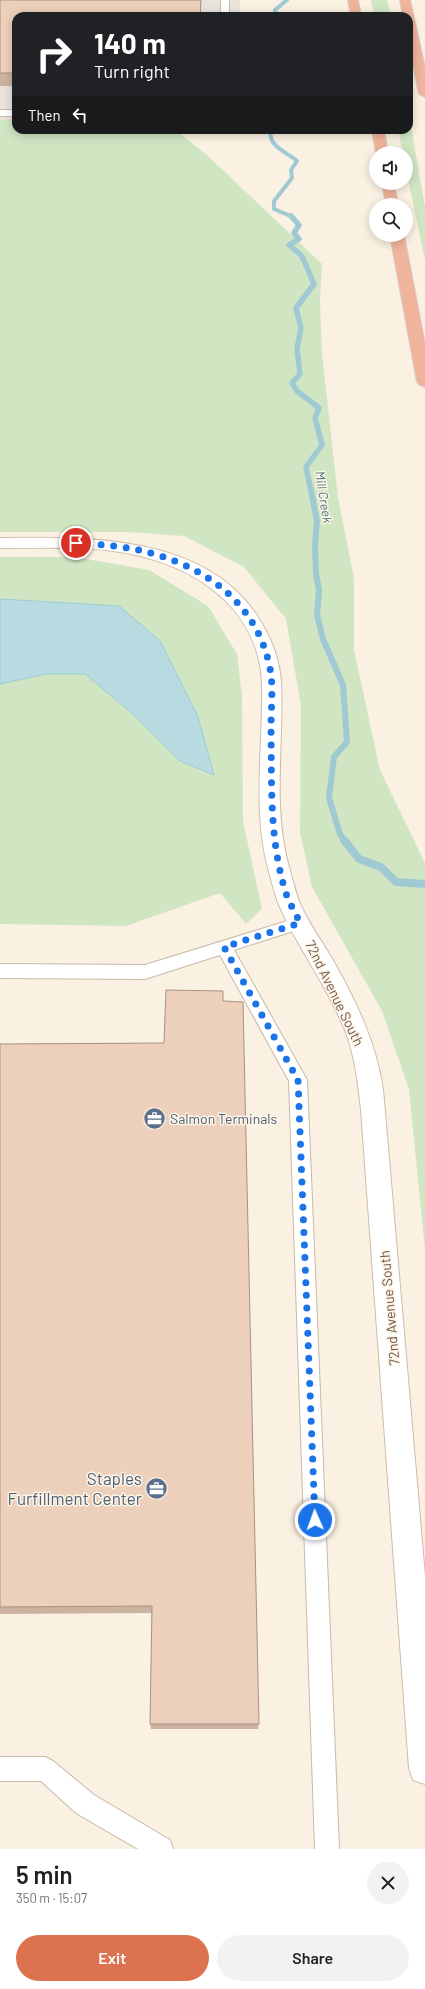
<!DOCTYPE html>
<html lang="en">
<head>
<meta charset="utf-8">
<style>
  :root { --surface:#fff; --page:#f2f2f2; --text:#202124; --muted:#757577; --accent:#dc724f }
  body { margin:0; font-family:Barlow,sans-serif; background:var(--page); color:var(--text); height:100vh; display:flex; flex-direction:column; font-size:15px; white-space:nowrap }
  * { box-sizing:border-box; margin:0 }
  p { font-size:13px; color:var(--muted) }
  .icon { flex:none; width:22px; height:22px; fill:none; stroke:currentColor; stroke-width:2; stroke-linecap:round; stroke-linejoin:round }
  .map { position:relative; height:1849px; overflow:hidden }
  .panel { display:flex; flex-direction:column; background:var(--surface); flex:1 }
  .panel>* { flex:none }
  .hud { position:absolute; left:12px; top:12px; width:401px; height:122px; border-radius:12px; box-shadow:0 2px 10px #0003; background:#202124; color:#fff; overflow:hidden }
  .buttons { position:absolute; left:369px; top:146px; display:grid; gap:8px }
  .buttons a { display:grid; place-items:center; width:44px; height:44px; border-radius:50%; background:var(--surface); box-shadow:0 2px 10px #0003; font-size:20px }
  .pin { position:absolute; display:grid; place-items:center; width:34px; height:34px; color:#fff; margin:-17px; border:2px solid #fff; border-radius:50%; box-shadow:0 1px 4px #0007 }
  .me { position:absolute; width:44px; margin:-22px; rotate:358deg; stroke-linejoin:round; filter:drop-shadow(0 0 3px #0008) }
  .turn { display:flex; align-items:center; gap:14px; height:84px; padding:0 16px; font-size:18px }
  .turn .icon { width:52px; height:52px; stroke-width:2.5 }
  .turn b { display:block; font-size:28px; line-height:34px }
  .then { display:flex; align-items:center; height:38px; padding:0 16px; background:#0003; gap:8px; font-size:15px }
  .round { display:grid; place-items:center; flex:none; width:42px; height:42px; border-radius:21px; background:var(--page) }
  .headline { display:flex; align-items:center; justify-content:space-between; height:68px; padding:0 16px }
  h1 { font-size:24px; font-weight:600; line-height:30px }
  .primary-button { display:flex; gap:8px; margin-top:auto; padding:8px 16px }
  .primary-button a { flex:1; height:46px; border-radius:24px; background:var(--accent); color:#fff; font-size:16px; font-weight:600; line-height:46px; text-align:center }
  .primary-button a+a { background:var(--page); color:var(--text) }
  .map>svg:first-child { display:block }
  .industrial { fill:#e9e3dc }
  .green { fill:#d0e6c2 }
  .water { fill:#b8dbe2; stroke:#9fc9d3 }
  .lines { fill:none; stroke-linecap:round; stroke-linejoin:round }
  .stream-far3 { stroke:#9fc9d3; stroke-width:4 }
  .stream-far2 { stroke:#9fc9d3; stroke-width:5.5 }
  .stream-far1 { stroke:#9fc9d3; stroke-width:6 }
  .stream { stroke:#9fc9d3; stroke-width:8 }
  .lane-casing { stroke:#c9b9a9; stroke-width:2 }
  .secondary-casing { stroke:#cfbbaa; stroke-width:2 }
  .highway-casing { stroke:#d7d0cc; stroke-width:2 }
  .lane { fill:#fff; fill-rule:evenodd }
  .secondary { fill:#fff; fill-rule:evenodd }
  .highway { fill:#f0b49c; fill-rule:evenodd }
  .wall { fill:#ccb3a1 }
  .building { fill:#edd0bb; stroke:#a69283 }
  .route { stroke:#1a73e8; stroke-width:7; stroke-dasharray:0 12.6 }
  .labels { text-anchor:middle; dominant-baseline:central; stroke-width:3; stroke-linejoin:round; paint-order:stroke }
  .far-water-label { font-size:13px; font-style:italic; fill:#467681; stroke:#fdf5e7 }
  .street-label { font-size:14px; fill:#6f584a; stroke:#fdf5e7 }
  .service-label { font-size:14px; fill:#4e5e75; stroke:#fdf5e7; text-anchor:start }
  .near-service-label { font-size:17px; fill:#4e5e75; stroke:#fdf5e7; text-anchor:end }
</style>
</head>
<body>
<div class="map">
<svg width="425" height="1849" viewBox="0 0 425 1849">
  <rect width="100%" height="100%" fill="#faf1e2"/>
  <path class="industrial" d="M 0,0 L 240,0 L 239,16 L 16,16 L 16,120 L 0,120 Z"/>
  <path class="green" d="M 371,0 L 387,0 L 391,16 L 374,16 Z
    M 409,115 L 425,207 L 425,260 L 406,169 L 406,153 L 403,153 L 398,130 L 409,130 Z
    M 0,120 L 16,120 L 16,130 L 176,130 L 209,157 L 322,264 L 320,302 L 322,353 L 338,497 L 354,579 L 354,650 L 380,770 L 425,863 L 425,1251 L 409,1089 L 382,1011 L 312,887 L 300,832 L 301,706 L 286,619 L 244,567 L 184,536 L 128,532 L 0,532 Z
    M 0,557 L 75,557 L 149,570 L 208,606 L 237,654 L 242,696 L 243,821 L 262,909 L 246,924 L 220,893 L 126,926 L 0,924 L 0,684 L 45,674 L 85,674 L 133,714 L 119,606 L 0,599 Z"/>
  <path class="water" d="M 0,599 L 119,606 L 160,641 L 198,717 L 214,775 L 180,761 L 133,714 L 85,674 L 45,674 L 0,684 Z"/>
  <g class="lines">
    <path class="stream-far3" d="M 276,16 L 275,10 L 287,0
      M 271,130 C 267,146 287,152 297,161 L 291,170 L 292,178 L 274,201 L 274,209 L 293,217"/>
    <path class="stream-far2" d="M 291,216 L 299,225 L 294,233 L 299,239 L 289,245 L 302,256 L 314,284 L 296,308 L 301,328 L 297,349 L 300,374 L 292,383 L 297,391 L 319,408 L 315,418 L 322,445 L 306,467 L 311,491"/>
    <path class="stream-far1" d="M 311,490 L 317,521 L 315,545 L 316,574 L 319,590 L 317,615 L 323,639 L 343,685 L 347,742 L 334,757 L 329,798 L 340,834 L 345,841"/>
    <path class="stream" d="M 344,840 L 359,859 L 381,867 L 396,882 L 425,884"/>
    <defs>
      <path id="lane" d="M 221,0 L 229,0 L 229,16 L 221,16 Z
        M 0,110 L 16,110 L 16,116 L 0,116 Z
        M 300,917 L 306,919 L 308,923 L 306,927 L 234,950 L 307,1080 L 339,1849 L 315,1849 L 289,1081 L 220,955 L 145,979 L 0,978 L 0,964 L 145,965 Z
        M 0,1757 L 45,1757 L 53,1761 L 94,1795 L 170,1840 L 173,1849 L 138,1849 L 76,1813 L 41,1781 L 0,1781 Z"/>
      <path id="secondary" d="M 0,538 C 85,537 202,534 256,614 C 270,635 280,658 281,683 C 284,744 272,807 289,867 C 293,881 296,895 302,908 C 311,927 324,944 334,962 C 357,1003 376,1043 383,1089 L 425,1576 L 425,1784 L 413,1780 L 409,1768 L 361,1110 C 358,1083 355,1056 345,1030 C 327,986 298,948 279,905 C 275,895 272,883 269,872 C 252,813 263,749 262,689 C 262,616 206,572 140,556 C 95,545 46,548 0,548 Z"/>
      <path id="highway" d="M 348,0 L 358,0 L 361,16 L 351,16 Z
        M 400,0 L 410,0 L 425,68 L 425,97 L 419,94 L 409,44 L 409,16 L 403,16 Z
        M 372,130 L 384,130 L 388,153 L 376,153 Z
        M 382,183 L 394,183 L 398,205 L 386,205 Z
        M 390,235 L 404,235 L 425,344 L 425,387 L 420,385 L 417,382 Z"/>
    </defs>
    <use href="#lane" class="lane-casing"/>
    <use href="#secondary" class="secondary-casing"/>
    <use href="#highway" class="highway-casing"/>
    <use href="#lane" class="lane"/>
    <use href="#secondary" class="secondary"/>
    <use href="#highway" class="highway"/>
  </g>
  <path class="wall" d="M 0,0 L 201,0 L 201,16 L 16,16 L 16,86 L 0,86 Z
    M 223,1001 L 259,1724 L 258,1729 L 151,1729 L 150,1724 L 152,1613 L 0,1614 L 0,1044 L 164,1043 Z"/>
  <path class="building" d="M 0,0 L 201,0 L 200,16 L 16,16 L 16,73 L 0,73 Z
    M 166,990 L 223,991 L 223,1001 L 243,1002 L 259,1724 L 150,1724 L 152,1606 L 0,1607 L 0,1044 L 164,1043 Z"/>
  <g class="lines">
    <path class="route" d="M 76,543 C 102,545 129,546 154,554 C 214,571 261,610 271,674 C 273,691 271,711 271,728 C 272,783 269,837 285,890 C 288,901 295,912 300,923 L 224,947 L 298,1080 L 315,1520"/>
  </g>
  <defs>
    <symbol id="office-disc" viewBox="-11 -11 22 22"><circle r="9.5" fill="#5c6f8a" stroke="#fdf5e7"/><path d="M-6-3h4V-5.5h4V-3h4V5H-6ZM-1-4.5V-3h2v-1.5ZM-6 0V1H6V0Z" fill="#fff"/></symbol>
  </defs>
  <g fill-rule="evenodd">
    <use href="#office-disc" x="142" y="1106" width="25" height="25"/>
    <use href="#office-disc" x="144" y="1476" width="25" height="25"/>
  </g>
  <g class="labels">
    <g class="far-water-label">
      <text transform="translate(324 497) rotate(81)">Mill Creek</text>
    </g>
    <g class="street-label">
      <text transform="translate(335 993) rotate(64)">72nd Avenue South</text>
      <text transform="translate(389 1308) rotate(-95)">72nd Avenue South</text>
    </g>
    <g class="service-label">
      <text x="170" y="1118">Salmon Terminals</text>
    </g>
    <g class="near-service-label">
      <text x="142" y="1478">Staples<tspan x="142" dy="20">Furfillment Center</tspan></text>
    </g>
  </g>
</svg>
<div class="buttons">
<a><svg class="icon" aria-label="sound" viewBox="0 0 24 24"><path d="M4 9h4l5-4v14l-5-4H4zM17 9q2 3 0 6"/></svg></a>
<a><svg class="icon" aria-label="search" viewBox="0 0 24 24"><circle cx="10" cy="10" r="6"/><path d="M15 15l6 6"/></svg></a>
</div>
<div class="pin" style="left:76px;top:543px;background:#d93025"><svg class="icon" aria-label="arrive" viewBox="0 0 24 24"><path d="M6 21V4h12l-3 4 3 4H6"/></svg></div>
<svg class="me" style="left:315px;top:1520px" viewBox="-20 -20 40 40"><circle r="17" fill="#1a73e8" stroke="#fff" stroke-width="3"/><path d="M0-11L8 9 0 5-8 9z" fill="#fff"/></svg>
<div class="hud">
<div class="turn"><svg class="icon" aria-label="right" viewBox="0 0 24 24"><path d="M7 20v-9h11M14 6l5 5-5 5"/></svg><div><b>140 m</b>Turn right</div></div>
<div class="then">Then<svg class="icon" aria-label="left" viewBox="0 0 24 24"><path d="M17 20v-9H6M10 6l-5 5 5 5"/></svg></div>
</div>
</div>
<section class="panel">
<div class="headline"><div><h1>5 min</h1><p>350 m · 15:07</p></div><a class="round"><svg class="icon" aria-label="close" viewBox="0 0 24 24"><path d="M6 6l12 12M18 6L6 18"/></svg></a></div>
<div class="primary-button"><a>Exit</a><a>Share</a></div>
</section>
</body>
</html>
